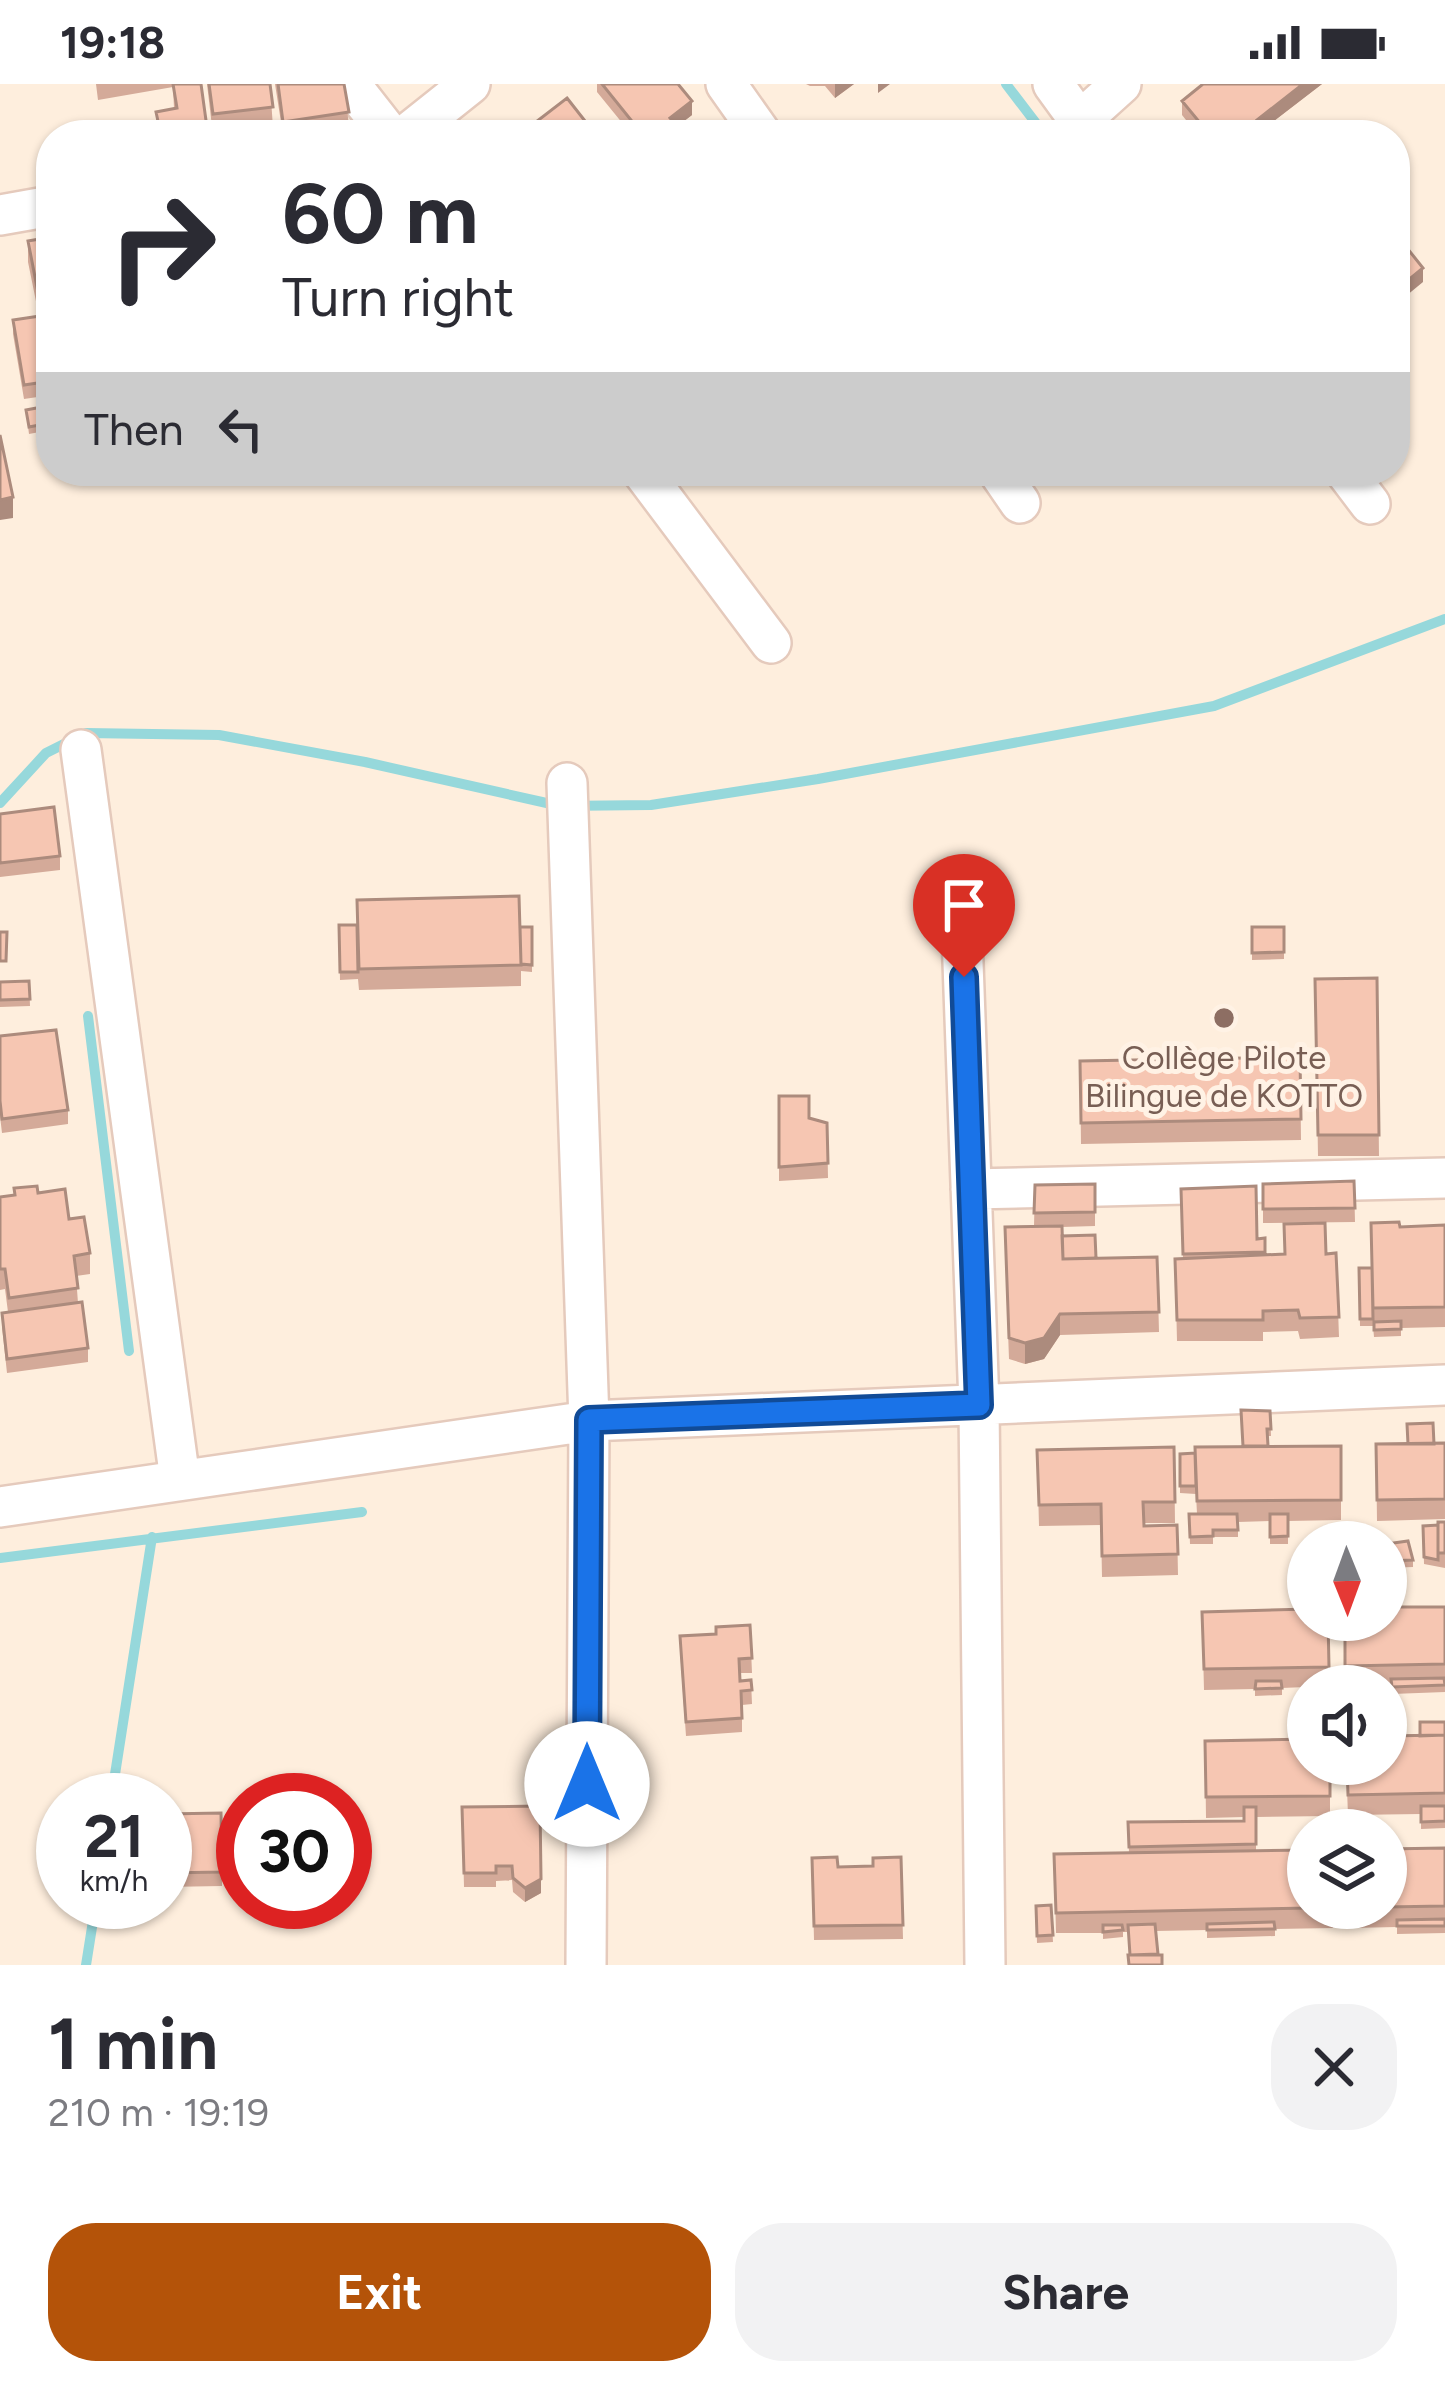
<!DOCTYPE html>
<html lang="en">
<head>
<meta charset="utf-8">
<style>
  :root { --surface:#fff; --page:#f2f2f3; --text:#2b2b33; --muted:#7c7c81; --accent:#b45309 }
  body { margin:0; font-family:Figtree,sans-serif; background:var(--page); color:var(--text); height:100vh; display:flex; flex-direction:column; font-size:45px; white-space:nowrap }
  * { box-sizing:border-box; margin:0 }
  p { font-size:39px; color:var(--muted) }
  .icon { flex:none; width:66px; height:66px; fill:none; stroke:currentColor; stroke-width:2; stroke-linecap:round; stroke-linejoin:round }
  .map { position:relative; height:1881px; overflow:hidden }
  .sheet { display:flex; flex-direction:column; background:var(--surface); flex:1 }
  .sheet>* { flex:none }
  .top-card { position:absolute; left:36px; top:36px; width:1374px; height:366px; border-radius:48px; box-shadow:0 3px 9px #0004; background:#fff; color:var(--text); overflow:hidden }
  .needle { width:78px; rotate:179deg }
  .buttons { position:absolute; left:1287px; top:1437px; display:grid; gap:24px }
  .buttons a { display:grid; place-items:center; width:120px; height:120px; border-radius:50%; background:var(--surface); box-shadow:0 3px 9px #0004; font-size:60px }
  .speed { position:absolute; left:36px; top:1689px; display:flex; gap:24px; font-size:60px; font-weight:700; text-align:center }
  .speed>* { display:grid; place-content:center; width:156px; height:156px; border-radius:50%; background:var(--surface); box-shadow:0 3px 9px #0004; line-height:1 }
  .speed small { font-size:30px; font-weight:400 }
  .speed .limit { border:18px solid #d22; background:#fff; color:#111 }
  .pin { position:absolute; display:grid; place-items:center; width:102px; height:102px; color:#fff; margin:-123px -51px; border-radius:50% 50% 50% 0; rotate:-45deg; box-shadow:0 0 12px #0007 }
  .pin .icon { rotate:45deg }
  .me { position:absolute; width:132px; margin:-66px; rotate:0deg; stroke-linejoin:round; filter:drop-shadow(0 0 9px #0008) }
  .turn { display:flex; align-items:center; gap:42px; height:252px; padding:0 48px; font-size:54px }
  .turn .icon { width:156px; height:156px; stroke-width:2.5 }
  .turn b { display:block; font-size:84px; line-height:102px }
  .then { display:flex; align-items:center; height:114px; padding:0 48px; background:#0003; gap:24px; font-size:45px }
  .round { display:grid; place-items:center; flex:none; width:126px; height:126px; border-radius:48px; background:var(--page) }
  .overview { display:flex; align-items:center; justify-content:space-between; height:204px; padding:0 48px }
  h1 { font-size:72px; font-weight:700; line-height:90px }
  .cta { display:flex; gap:24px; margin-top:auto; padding:24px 48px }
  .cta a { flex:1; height:138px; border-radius:48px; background:var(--accent); color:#fff; font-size:48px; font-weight:700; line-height:138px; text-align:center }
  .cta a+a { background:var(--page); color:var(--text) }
  .status { display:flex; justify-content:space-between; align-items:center; height:84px; padding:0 60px; background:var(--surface); direction:ltr }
  .status svg { height:33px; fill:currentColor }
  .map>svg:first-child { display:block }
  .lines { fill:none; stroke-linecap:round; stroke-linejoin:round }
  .stream { stroke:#96d8db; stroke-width:10 }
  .minor-casing { stroke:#e5cabc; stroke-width:44 }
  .minor { stroke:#fff; stroke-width:39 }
  .wall { fill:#d4aa99 }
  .shaded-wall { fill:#ac8b7d }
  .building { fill:#f6c6b2; stroke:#ac8b7d; stroke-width:3 }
  .route-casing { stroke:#114b97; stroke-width:30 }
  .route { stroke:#1a73e8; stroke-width:21 }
  .education-dot { fill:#8d6e63; stroke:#fff2e5; stroke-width:4.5 }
  .labels { text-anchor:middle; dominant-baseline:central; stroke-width:10; stroke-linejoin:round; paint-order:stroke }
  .education-label { font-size:33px; fill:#785e54; stroke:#fff2e5 }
</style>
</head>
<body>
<div class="status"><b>19:18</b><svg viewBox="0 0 49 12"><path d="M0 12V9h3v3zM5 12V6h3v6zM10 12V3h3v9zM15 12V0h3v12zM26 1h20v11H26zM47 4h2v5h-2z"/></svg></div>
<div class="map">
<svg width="1445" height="1881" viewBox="0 0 1445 1881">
  <rect width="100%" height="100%" fill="#feeedd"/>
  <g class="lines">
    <path class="stream" d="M 1006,0 L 1045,51
      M 0,719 L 46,669 L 86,649 L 219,651 L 365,678 L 560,722 L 651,721 L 818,695 L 1214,622 L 1445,535
      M 88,932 L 129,1267
      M 0,1474 L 362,1428
      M 111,1716 L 152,1453
      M 86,1881 L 96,1818"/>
    <defs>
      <path id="minor" d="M 350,0 L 390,51
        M 726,0 L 762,51
        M 1053,0 L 1090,51
        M 1080,37 L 1121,0
        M 406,51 L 470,0
        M 0,131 L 51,122
        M 642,387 L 771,559
        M 998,387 L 1020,419
        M 1345,387 L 1370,420
        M 81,666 L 180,1396
        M 567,699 L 589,1337 L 586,1881
        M 962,851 L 979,1321 L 985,1881
        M 971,1105 L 1445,1094
        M 0,1423 L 589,1337 L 1445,1301"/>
    </defs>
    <use href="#minor" class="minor-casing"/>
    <use href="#minor" class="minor"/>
  </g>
  <path class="wall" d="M 96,0 L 201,0 L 208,51 L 157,51 L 156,28 L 174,24 L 173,3 L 98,16 Z
    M 207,0 L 270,0 L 273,44 L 213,51 Z
    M 275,0 L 344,0 L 349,42 L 283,51 Z
    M 597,0 L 678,0 L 692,31 L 675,44 L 675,51 L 632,51 L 597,8 Z
    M 806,0 L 854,0 L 835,14 L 825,2 L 810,2 Z
    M 1203,0 L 1322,0 L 1261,47 L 1261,51 L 1198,51 L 1182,31 L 1182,17 Z
    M 51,153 L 51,244 L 42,245 L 51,297 L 51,311 L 24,315 L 13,250 L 13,236 L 39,232 L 28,178 L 28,157 Z
    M 26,326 L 50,339 L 50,346 L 29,350 Z
    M 67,387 L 121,387 L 68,396 Z
    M 0,730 L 60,772 L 60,786 L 0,793 Z
    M 339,841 L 532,843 L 532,888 L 521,887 L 521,902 L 359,906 L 358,895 L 340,896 Z
    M 1252,843 L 1284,843 L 1284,875 L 1252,876 Z
    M 1377,894 L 1379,1072 L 1318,1072 L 1315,895 Z
    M 29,897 L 30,922 L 0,923 L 0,898 Z
    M 0,952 L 68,1026 L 68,1040 L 2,1049 L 0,1032 Z
    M 1300,973 L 1301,1056 L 1081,1060 L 1080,977 Z
    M 779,1012 L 809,1034 L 827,1039 L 828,1094 L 779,1097 Z
    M 1354,1097 L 1355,1138 L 1263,1139 L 1263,1100 Z
    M 1095,1099 L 1095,1142 L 1062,1143 L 1062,1152 L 1096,1174 L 1157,1173 L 1159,1248 L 1060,1251 L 1044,1275 L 1025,1280 L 1009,1275 L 1005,1164 L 1034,1142 L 1035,1101 Z
    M 14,1104 L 38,1109 L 69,1135 L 90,1169 L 90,1190 L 76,1192 L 78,1219 L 88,1264 L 88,1278 L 7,1289 L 2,1243 L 2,1229 L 8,1228 L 5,1205 L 0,1206 L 0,1113 L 14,1111 Z
    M 1181,1105 L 1257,1155 L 1265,1154 L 1265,1171 L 1336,1169 L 1339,1253 L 1300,1255 L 1298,1247 L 1263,1248 L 1263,1257 L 1177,1257 L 1175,1175 L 1183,1174 Z
    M 1445,1114 L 1445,1243 L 1401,1244 L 1401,1252 L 1374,1253 L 1373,1242 L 1360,1242 L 1359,1184 L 1372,1184 L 1400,1143 L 1445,1141 Z
    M 1270,1327 L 1271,1352 L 1267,1352 L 1268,1362 L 1341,1362 L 1341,1436 L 1288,1437 L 1288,1460 L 1270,1460 L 1270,1437 L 1238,1438 L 1238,1453 L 1213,1453 L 1213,1460 L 1190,1460 L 1189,1430 L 1197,1430 L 1196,1410 L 1180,1409 L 1180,1370 L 1242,1362 Z
    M 1445,1359 L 1445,1435 L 1377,1437 L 1376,1360 Z
    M 1174,1363 L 1175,1439 L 1144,1439 L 1144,1442 L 1177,1441 L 1178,1491 L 1102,1493 L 1101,1441 L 1039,1442 L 1037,1366 Z
    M 1445,1438 L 1445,1484 L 1424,1480 L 1423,1442 L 1438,1441 Z
    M 1386,1460 L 1413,1476 L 1413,1483 L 1386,1484 Z
    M 1445,1523 L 1445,1608 L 1392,1610 L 1392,1602 L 1345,1602 L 1345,1536 Z
    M 1202,1528 L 1328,1536 L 1329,1602 L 1282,1604 L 1282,1611 L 1255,1612 L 1255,1605 L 1204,1606 Z
    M 750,1541 L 752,1589 L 740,1589 L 740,1597 L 751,1596 L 752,1620 L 742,1621 L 742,1648 L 686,1652 L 680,1566 L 716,1550 Z
    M 1445,1638 L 1445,1744 L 1421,1745 L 1421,1730 L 1348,1731 L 1346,1680 L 1386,1680 L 1420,1652 Z
    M 1205,1657 L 1330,1680 L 1330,1732 L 1256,1733 L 1256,1767 L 1333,1824 L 1333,1844 L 1275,1845 L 1275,1852 L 1207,1854 L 1207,1846 L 1156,1847 L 1130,1871 L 1128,1848 L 1123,1848 L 1123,1853 L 1103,1855 L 1103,1849 L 1056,1849 L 1054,1770 L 1129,1769 L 1128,1738 L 1244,1737 L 1244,1733 L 1206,1734 Z
    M 462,1723 L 541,1809 L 525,1818 L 513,1808 L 512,1796 L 496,1797 L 496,1803 L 464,1803 Z
    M 165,1730 L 222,1788 L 222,1802 L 165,1803 Z
    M 1445,1764 L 1445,1849 L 1397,1850 L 1397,1843 L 1350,1844 L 1350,1824 L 1386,1824 L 1386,1765 Z
    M 901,1773 L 903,1855 L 814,1856 L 812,1774 L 838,1783 L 873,1782 Z
    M 1051,1821 L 1053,1858 L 1037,1859 L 1036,1822 Z"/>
  <path class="shaded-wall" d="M 835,0 L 854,0 L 835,14 Z
    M 878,0 L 890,0 L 878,9 Z
    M 1303,0 L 1322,0 L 1261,47 L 1261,51 L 1249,51 L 1257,36 Z
    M 692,17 L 692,31 L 675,44 L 675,51 L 662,51 L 670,34 Z
    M 1423,184 L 1423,198 L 1395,221 L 1395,207 Z
    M 13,413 L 13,434 L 0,436 L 0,416 Z
    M 1060,1230 L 1060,1251 L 1044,1275 L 1025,1280 L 1025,1259 Z
    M 541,1795 L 541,1809 L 525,1818 L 525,1804 Z"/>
  <path class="building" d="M 173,0 L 201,0 L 208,51 L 161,51 L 156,28 L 177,24 Z
    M 209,0 L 270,0 L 273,23 L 213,30 Z
    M 278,0 L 344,0 L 349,28 L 283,38 Z
    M 602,0 L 678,0 L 692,17 L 670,34 L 675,40 L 662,51 L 643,51 Z
    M 1203,0 L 1303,0 L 1257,36 L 1261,41 L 1249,51 L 1210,51 L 1182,17 Z
    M 567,14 L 596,51 L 519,51 Z
    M 1395,149 L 1423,184 L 1395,207 Z
    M 51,153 L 51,223 L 41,224 L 28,157 Z
    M 40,232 L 51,297 L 24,301 L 13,236 Z
    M 47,322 L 50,339 L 29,343 L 26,326 Z
    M 0,351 L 13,413 L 0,416 Z
    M 54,723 L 60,772 L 0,779 L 0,730 Z
    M 519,812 L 521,881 L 359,885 L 357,816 Z
    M 339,841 L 357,841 L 358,888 L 340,888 Z
    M 520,843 L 532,843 L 532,881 L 521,880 Z
    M 1252,843 L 1284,843 L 1284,868 L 1252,869 Z
    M 0,848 L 7,848 L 6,877 L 0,877 Z
    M 1377,894 L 1379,1051 L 1318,1051 L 1315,895 Z
    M 29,897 L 30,915 L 0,916 L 0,898 Z
    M 56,946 L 68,1026 L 2,1035 L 0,1017 L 0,952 Z
    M 1300,973 L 1301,1035 L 1081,1039 L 1080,977 Z
    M 779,1012 L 809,1012 L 809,1034 L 827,1039 L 828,1079 L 779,1083 Z
    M 1354,1097 L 1355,1124 L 1263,1125 L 1263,1100 Z
    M 1095,1100 L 1095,1128 L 1034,1129 L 1035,1101 Z
    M 37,1102 L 38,1109 L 65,1105 L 69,1135 L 84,1133 L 90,1169 L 74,1172 L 78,1204 L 9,1214 L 5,1185 L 0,1185 L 0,1113 L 15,1111 L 14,1104 Z
    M 1256,1102 L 1257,1155 L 1265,1154 L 1265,1168 L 1183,1170 L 1181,1105 Z
    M 1399,1138 L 1400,1143 L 1445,1141 L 1445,1223 L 1373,1224 L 1371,1139 Z
    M 1325,1139 L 1326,1170 L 1336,1169 L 1339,1233 L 1300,1234 L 1298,1226 L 1263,1227 L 1263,1236 L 1177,1236 L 1175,1175 L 1285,1170 L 1284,1140 Z
    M 1062,1142 L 1063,1175 L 1157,1173 L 1159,1228 L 1060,1230 L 1044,1254 L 1025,1259 L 1009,1254 L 1005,1143 Z
    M 1095,1151 L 1096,1174 L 1063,1175 L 1062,1152 Z
    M 1359,1184 L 1372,1184 L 1373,1235 L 1360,1235 Z
    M 82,1218 L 88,1264 L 7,1275 L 2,1229 Z
    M 1401,1237 L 1401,1245 L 1374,1246 L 1374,1238 Z
    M 1241,1326 L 1270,1327 L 1271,1345 L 1267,1345 L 1268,1362 L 1243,1362 Z
    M 1433,1339 L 1434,1360 L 1408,1360 L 1407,1340 Z
    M 1445,1359 L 1445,1415 L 1377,1416 L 1376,1360 Z
    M 1341,1362 L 1341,1416 L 1197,1417 L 1195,1363 Z
    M 1174,1363 L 1175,1418 L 1143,1418 L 1144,1442 L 1177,1441 L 1178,1470 L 1102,1472 L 1101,1420 L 1039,1421 L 1037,1366 Z
    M 1195,1369 L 1196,1402 L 1180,1402 L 1180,1370 Z
    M 1189,1430 L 1237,1430 L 1238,1446 L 1213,1446 L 1213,1452 L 1190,1453 Z
    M 1270,1430 L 1288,1430 L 1288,1452 L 1270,1453 Z
    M 1438,1438 L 1445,1438 L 1445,1469 L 1438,1469 Z
    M 1438,1441 L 1438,1476 L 1424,1473 L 1423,1442 Z
    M 1408,1457 L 1413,1476 L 1386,1477 L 1386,1460 Z
    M 1386,1523 L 1445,1523 L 1445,1580 L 1345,1582 L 1345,1536 L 1386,1536 Z
    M 1308,1525 L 1308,1536 L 1328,1536 L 1329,1583 L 1204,1585 L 1202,1528 Z
    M 750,1541 L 752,1574 L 739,1575 L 740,1597 L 751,1596 L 752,1606 L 741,1607 L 742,1634 L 686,1638 L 680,1552 L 716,1550 L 716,1543 Z
    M 1444,1594 L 1445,1601 L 1392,1603 L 1391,1595 Z
    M 1256,1597 L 1281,1597 L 1282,1604 L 1255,1605 Z
    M 1420,1638 L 1445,1638 L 1445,1651 L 1420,1652 Z
    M 1445,1651 L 1445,1709 L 1348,1711 L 1347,1680 L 1386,1680 L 1386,1652 Z
    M 1308,1655 L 1308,1680 L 1330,1680 L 1330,1712 L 1206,1713 L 1205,1657 Z
    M 540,1722 L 541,1795 L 525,1804 L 513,1794 L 512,1782 L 496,1782 L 496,1789 L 464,1789 L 462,1723 Z
    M 1421,1722 L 1445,1722 L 1445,1737 L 1421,1738 Z
    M 1244,1723 L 1256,1723 L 1256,1760 L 1129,1763 L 1128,1738 L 1244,1737 Z
    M 221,1729 L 222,1788 L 165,1789 L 165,1730 Z
    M 1445,1764 L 1445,1822 L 1386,1823 L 1386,1765 Z
    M 1308,1766 L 1308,1824 L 1056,1829 L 1054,1770 Z
    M 837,1773 L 838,1783 L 873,1782 L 873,1774 L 901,1773 L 903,1841 L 814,1842 L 812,1774 Z
    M 1051,1821 L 1053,1851 L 1037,1852 L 1036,1822 Z
    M 1445,1835 L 1445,1842 L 1397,1842 L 1397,1836 Z
    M 1274,1838 L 1275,1845 L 1207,1846 L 1207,1840 Z
    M 1155,1840 L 1158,1870 L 1130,1871 L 1128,1841 Z
    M 1103,1841 L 1122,1841 L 1123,1846 L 1103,1848 Z
    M 1128,1871 L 1162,1871 L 1162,1881 L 1129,1881 Z"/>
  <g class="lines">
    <defs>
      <path id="route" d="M 587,1700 L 589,1336 L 979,1321 L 964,893"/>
    </defs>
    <use href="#route" class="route-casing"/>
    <use href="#route" class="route"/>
  </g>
  <circle class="education-dot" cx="1224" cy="934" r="12"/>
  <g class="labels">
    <g class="education-label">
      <text x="1224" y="973">Collège Pilote<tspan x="1224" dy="38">Bilingue de KOTTO</tspan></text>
    </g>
  </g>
</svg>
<div class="buttons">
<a><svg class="needle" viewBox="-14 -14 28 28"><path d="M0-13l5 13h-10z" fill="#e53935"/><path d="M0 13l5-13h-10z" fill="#7c7c81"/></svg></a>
<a><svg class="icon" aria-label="sound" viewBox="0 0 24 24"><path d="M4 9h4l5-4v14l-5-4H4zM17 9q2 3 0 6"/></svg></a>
<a><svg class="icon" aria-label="layers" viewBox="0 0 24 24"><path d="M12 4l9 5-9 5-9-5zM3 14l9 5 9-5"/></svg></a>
</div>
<div class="speed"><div>21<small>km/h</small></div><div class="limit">30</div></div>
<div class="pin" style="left:964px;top:893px;background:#d93025"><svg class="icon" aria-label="arrive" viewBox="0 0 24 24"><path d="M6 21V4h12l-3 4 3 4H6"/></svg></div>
<svg class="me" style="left:587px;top:1700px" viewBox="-20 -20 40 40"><circle r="19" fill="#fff"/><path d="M0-13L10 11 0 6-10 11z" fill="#1a73e8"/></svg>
<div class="top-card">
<div class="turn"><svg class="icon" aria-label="right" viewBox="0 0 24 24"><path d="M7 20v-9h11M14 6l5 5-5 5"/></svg><div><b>60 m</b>Turn right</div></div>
<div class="then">Then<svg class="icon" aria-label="left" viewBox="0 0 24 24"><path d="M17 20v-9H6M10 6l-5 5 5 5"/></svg></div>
</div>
</div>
<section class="sheet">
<div class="overview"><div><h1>1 min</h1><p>210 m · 19:19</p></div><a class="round"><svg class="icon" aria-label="close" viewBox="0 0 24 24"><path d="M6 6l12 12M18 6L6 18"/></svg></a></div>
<div class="cta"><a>Exit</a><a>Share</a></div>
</section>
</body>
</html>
